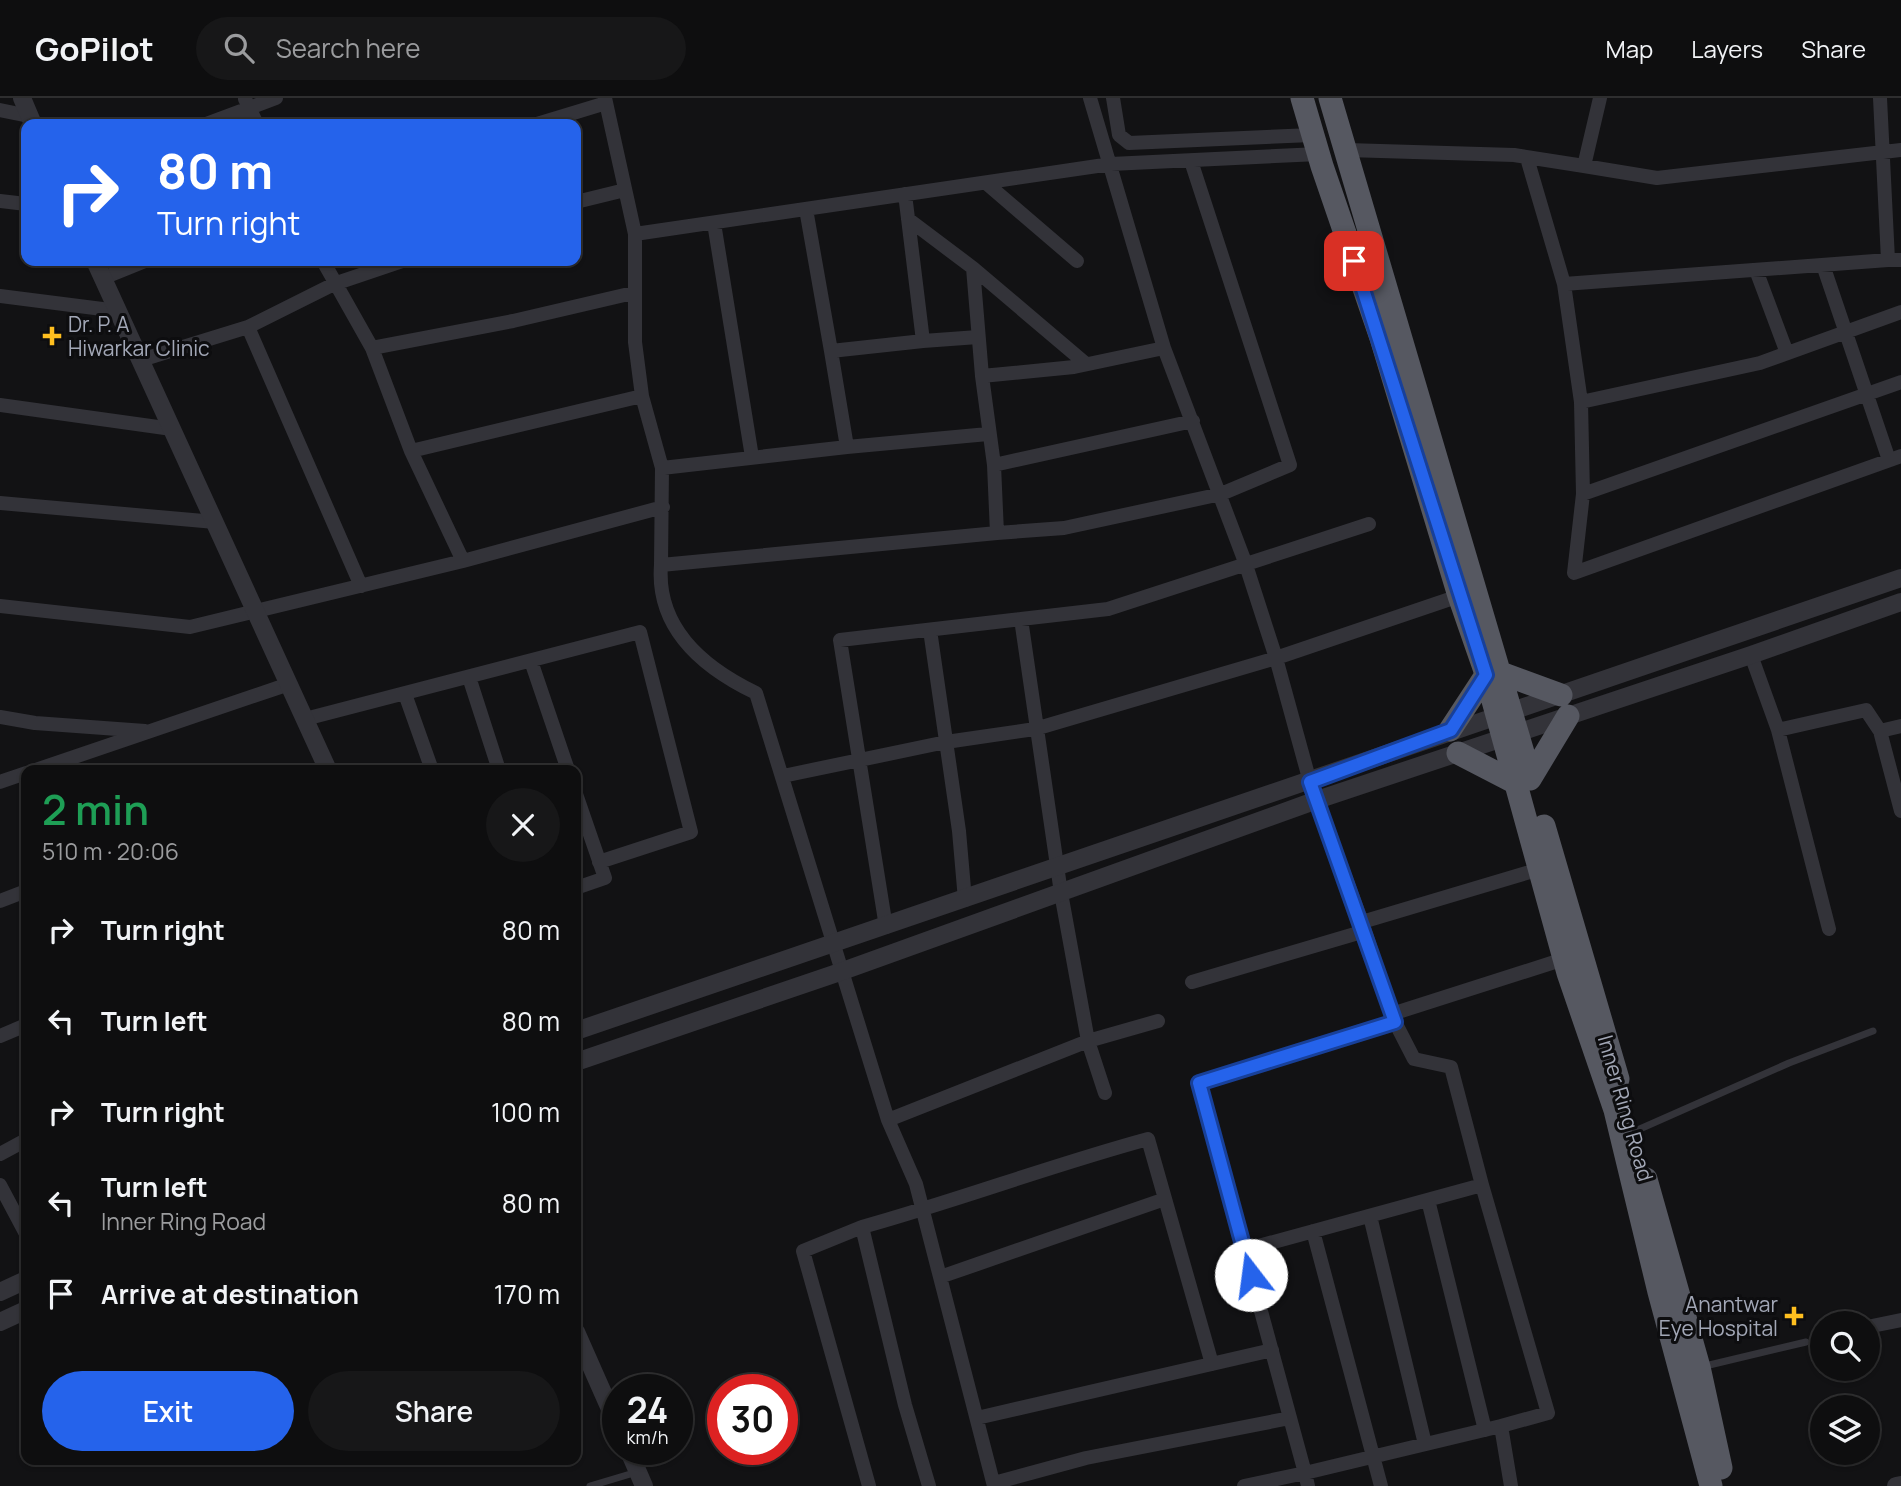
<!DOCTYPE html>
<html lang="en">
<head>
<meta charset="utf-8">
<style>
  :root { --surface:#0e0e0f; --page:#171718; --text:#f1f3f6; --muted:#9b9c9e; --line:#2e2e2f; --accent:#2563eb }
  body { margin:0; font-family:Manrope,sans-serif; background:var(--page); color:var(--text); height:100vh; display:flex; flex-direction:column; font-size:26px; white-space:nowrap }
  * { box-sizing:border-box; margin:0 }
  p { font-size:23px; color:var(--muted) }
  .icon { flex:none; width:38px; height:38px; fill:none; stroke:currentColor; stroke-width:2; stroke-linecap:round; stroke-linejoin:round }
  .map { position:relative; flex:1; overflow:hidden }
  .panel { position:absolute; left:21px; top:667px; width:560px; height:700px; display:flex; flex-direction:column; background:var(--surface); border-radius:14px; box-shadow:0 2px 5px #0004,0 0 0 2px var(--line) }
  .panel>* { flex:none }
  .banner { position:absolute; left:21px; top:21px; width:560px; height:147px; border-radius:14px; box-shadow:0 2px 5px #0004,0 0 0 2px var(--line); background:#2563eb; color:#fff; overflow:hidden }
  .controls { position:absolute; left:1810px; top:1213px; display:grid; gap:14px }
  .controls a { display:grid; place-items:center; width:70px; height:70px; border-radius:50%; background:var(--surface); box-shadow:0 2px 5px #0004,0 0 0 2px var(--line); font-size:35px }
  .speed { position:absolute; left:602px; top:1276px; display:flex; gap:14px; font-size:35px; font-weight:700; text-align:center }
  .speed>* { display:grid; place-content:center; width:91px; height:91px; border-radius:50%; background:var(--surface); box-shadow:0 2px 5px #0004,0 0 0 2px var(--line); line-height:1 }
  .speed small { font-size:18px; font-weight:400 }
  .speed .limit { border:10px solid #d22; background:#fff; color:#111 }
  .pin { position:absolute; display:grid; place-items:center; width:60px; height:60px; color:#fff; margin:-30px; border-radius:14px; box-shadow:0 4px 10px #0006 }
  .me { position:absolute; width:77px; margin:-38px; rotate:345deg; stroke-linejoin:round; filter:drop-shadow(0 0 5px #0008) }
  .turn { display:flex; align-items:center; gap:24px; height:147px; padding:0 21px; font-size:32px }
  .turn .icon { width:91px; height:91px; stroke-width:2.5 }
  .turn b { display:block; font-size:49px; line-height:60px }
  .round { display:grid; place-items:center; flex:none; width:74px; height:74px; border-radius:37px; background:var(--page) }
  .summary { display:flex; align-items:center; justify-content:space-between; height:119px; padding:0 21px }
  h1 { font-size:42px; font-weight:600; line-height:52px; color:#1e9e55 }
  .primary-button { display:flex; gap:14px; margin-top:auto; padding:14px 21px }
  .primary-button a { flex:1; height:80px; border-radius:42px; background:var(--accent); color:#fff; font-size:28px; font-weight:600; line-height:80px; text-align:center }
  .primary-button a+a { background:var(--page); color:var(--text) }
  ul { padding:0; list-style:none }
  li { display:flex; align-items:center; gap:21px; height:91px; padding:0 21px }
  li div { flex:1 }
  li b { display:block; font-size:26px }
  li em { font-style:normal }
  header { display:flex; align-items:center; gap:42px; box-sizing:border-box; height:98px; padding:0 35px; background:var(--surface); border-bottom:2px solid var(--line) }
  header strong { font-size:33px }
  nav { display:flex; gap:38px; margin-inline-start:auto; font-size:24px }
  .search { width:490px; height:63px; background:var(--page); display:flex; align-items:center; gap:18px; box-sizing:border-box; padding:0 24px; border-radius:38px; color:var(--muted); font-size:26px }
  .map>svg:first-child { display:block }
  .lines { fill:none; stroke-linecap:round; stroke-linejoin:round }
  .service { stroke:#333339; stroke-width:7 }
  .minor { stroke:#333339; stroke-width:14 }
  .tertiary { stroke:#333339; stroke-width:18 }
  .trunk { stroke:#565861; stroke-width:23 }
  .route-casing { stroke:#184099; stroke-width:18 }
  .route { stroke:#2563eb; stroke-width:12 }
  .poi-dot { fill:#ffbf1f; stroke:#0d0d0f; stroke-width:2.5 }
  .labels { text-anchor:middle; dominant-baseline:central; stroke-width:6; stroke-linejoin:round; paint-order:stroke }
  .poi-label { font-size:21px; fill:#a2a7b6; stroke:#0d0d0f; text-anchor:start }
  .street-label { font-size:21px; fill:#a2a7b6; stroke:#0d0d0f }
</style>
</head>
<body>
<header>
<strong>GoPilot</strong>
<div class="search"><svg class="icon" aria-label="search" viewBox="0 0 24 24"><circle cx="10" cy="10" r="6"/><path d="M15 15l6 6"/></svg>Search here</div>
<nav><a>Map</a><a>Layers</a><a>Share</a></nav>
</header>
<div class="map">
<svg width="1901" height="1388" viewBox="0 0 1901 1388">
  <rect width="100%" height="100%" fill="#121214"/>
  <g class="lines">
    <path class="service" d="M 1633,1034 L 1789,965 L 1873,933
      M 1701,1269 L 1806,1244
      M 590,1388 L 637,1374"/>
    <path class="minor" d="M 605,0 L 635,136
      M 1090,0 L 1164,250 L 1245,464 L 1276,560 L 1310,684 L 1362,824 L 1395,924 L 1199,985 L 1305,1375 L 1501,1328 L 1511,1388
      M 1113,0 L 1119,37 L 1129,45 L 1312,37
      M 1600,0 L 1584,68 L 1657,80 L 1901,52
      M 1880,0 L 1888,162 L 1901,162
      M 245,1 L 257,26
      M 0,12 L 29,18
      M 206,26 L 276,0
      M 537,26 L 606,5
      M 1347,52 L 1514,57 L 1584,68
      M 1527,60 L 1564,186 L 1888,162
      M 986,85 L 1077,163
      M 0,103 L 26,106
      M 576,104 L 625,92
      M 806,111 L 831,253 L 923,243 L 905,96
      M 908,121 L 973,170 L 982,278
      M 714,125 L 752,359
      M 323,163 L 372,250 L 411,353 L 463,463 L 663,409
      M 1823,167 L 1889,362
      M 973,170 L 1085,265
      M 1756,172 L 1787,255
      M 103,180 L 145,163
      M 1564,186 L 1581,304 L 1583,396 L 1574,475 L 1901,358
      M 0,198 L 118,213
      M 923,243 L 978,239
      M 372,250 L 513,223 L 633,195
      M 141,262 L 248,229
      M 1581,304 L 1760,265 L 1901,214
      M 0,307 L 172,331
      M 847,349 L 988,336
      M 411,353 L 642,298
      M 994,367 L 1193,323
      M 662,370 L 847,349 L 831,253
      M 1583,396 L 1901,284
      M 0,405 L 215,424
      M 997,435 L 1064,430 L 1221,396 L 1290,367 L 1191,63
      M 661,467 L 662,370 L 642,298 L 635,244 L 635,136 L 1111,66 L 1319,56
      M 361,488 L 248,229 L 334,186 L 402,163
      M 0,508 L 190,529 L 463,463
      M 930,532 L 959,733 L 965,802
      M 1751,557 L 1778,632 L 1829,831
      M 531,563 L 568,672
      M 469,579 L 499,672
      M 405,596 L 432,672
      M 0,619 L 35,625 L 145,633
      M 305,621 L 640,534 L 691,734 L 599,764
      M 1901,628 L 1880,633 L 1901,713
      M 1778,632 L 1866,612 L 1880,633
      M 36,672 L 289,586
      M 783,678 L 946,644 L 1035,631 L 1276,560 L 1459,498
      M 0,684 L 26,675
      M 576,696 L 605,780 L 576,790
      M 0,803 L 26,793
      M 1362,824 L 1540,771
      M 886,829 L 840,542 L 1021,521
      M 1192,884 L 1365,833
      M 1392,916 L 1564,861
      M 1158,923 L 1088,943 L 888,1022 L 756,595 C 704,570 656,531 661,467 L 997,435 L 994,367 L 982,278 L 1074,269 L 1164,250
      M 0,938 L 26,927
      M 1105,995 L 1088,943 L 1061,795 L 1021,521 L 1108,511 L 1369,426
      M 888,1022 L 916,1086 L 994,1388
      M 0,1056 L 26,1042
      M 0,1087 L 26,1136
      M 1482,1087 L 1548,1315 L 1501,1328
      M 1428,1102 L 1485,1332
      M 1370,1118 L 1425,1346
      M 862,1129 L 803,1153 L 869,1388
      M 1313,1133 L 1381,1388
      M 1244,1152 L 1482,1087 L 1451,969 L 1414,961 L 1395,924
      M 940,1179 L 1165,1101
      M 1867,1229 L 1901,1222
      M 977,1320 L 1272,1252
      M 994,1385 L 1086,1360 L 1290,1320
      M 929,1388 L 905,1307 L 862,1129 C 959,1102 1052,1067 1148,1041 L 1212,1266
      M 1244,1388 L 1305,1375 L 1308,1388"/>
    <path class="tertiary" d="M 22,0 L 33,26
      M 95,163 L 328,672
      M 576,933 L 1901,480
      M 576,964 L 840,874 L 1317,702 L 1751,557 L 1901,504
      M 0,1194 L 26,1182
      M 0,1224 L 26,1212
      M 576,1234 L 618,1329
      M 628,1351 L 644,1388
      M 1896,1388 L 1901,1387"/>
    <path class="trunk" d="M 1302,0 L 1322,68 L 1381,240 L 1459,498 L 1484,570 L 1568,875 L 1615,1012 L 1659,1194 L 1711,1388
      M 1330,0 L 1527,668
      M 1501,575 L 1561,597
      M 1450,632 L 1486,577
      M 1458,655 L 1516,685
      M 1530,681 L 1568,618
      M 1544,728 L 1618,981
      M 1646,1081 L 1699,1269 L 1721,1370"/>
  </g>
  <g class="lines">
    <defs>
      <path id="route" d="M 1251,1177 L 1199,985 L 1395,924 L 1310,684 L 1451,632 L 1486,577 L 1354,163"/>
    </defs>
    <use href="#route" class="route-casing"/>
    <use href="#route" class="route"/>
  </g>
  <g class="poi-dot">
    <path d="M48.5 227.5h7v7h7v7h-7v7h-7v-7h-7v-7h7z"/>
    <path d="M1790.5 1207.5h7v7h7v7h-7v7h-7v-7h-7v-7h7z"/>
  </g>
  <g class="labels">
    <g class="poi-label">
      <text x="68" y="226">Dr. P. A<tspan x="68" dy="24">Hiwarkar Clinic</tspan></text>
      <text x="1778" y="1206" text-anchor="end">Anantwar<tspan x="1778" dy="24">Eye Hospital</tspan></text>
    </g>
    <g class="street-label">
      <text transform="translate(1626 1010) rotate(74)">Inner Ring Road</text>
    </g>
  </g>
</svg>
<div class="controls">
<a><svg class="icon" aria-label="search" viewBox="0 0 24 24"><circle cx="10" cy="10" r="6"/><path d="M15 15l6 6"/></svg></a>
<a><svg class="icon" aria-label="layers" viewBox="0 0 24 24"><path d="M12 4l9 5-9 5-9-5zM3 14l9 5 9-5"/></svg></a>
</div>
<div class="speed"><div>24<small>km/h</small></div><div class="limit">30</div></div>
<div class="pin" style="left:1354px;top:163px;background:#d93025"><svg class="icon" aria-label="arrive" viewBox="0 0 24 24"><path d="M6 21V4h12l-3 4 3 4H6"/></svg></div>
<svg class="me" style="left:1251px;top:1177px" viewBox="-20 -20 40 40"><circle r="19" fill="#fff"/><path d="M0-13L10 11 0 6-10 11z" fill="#2563eb"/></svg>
<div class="banner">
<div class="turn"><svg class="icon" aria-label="right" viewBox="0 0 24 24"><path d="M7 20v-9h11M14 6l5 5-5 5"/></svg><div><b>80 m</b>Turn right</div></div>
</div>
<section class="panel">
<div class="summary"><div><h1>2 min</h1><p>510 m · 20:06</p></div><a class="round"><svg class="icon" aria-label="close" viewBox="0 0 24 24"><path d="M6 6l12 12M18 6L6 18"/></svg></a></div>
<ul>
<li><svg class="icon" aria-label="right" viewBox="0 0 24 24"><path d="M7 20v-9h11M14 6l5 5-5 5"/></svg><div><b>Turn right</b></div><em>80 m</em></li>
<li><svg class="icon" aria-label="left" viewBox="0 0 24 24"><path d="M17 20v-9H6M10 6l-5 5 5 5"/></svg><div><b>Turn left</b></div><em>80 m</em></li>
<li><svg class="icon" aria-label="right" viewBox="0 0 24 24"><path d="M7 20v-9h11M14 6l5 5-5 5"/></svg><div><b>Turn right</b></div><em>100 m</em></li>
<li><svg class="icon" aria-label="left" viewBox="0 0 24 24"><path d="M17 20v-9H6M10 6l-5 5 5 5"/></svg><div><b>Turn left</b><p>Inner Ring Road</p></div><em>80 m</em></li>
<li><svg class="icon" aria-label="arrive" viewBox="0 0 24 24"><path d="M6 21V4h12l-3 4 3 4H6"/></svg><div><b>Arrive at destination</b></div><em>170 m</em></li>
</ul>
<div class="primary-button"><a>Exit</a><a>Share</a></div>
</section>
</div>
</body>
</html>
